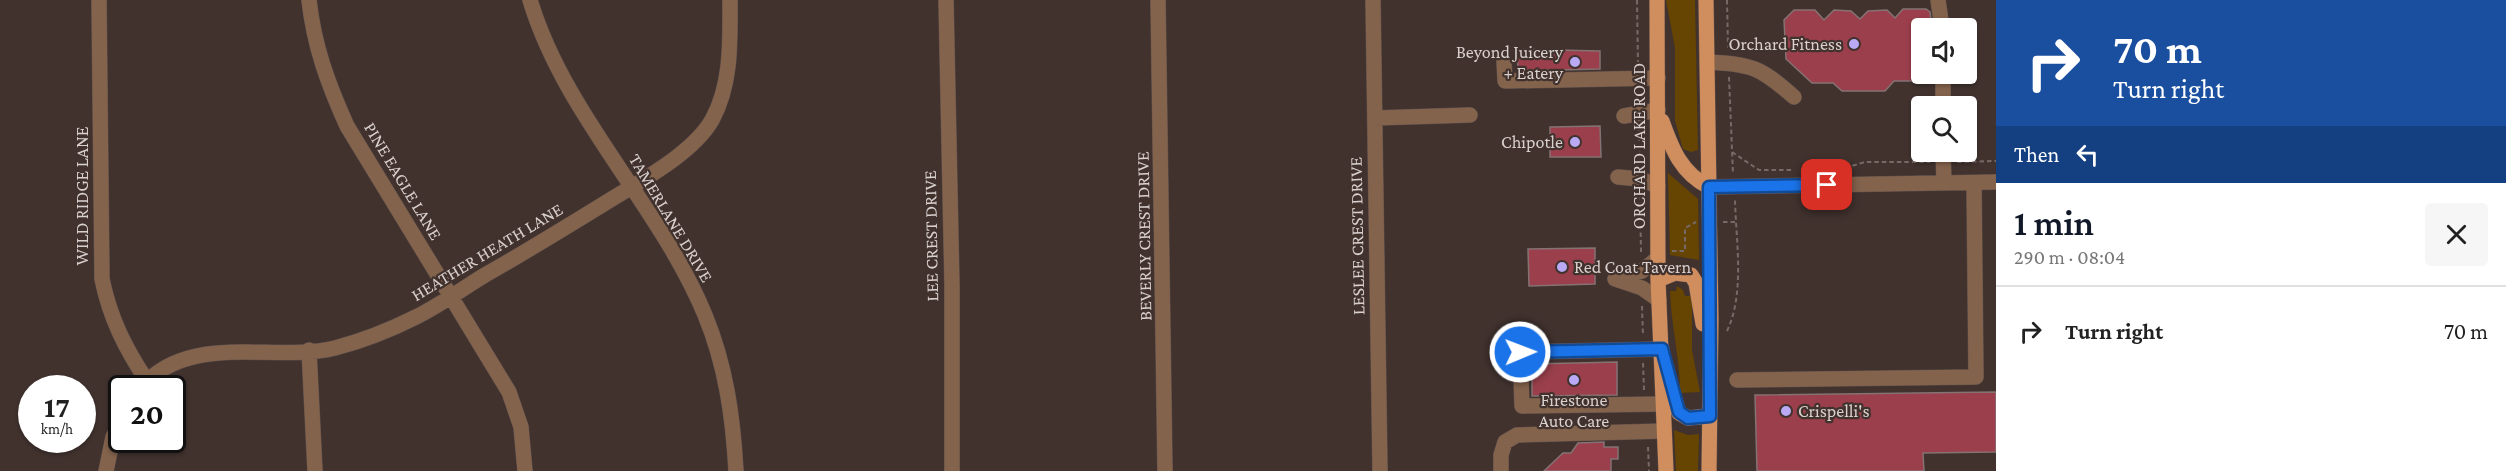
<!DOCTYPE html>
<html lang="en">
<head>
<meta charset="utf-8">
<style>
  :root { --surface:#fff; --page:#f6f6f6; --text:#222; --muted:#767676; --line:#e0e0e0; --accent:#111827 }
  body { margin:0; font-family:"Crimson Pro",serif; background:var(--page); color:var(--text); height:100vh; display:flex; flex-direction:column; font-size:22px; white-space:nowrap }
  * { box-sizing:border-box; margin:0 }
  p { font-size:20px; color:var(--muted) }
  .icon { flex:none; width:33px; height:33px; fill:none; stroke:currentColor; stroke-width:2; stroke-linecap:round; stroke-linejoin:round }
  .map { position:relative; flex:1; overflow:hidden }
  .side { display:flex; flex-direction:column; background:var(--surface); width:510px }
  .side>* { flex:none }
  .hud { background:#1a4fa0; color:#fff; overflow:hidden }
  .tools { position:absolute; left:1911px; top:18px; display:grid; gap:12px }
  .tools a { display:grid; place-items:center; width:66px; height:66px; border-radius:6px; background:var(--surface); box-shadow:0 2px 4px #0004; font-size:30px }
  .speed { position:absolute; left:18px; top:375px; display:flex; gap:12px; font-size:30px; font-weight:700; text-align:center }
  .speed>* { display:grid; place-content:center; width:78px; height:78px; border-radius:50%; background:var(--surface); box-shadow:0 2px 4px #0004; line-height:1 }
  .speed small { font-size:15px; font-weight:400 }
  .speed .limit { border:3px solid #111; border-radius:9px; background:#fff; color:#111 }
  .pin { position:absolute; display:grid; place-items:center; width:51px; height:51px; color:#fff; margin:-26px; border-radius:12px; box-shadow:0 3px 9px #0006 }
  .me { position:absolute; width:66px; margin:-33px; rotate:89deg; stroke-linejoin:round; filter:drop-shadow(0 0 4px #0008) }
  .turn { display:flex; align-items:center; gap:21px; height:126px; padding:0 18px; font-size:27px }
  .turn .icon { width:78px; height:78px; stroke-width:2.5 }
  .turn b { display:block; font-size:42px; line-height:51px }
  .then { display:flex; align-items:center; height:57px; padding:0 18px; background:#0003; gap:12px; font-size:22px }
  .round { display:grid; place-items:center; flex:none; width:63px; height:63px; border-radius:6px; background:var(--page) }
  .head { display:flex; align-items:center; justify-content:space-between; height:102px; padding:0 18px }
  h1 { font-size:36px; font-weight:600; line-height:45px; color:var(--accent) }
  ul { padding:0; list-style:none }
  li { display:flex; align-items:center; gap:18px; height:90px; padding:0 18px; border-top:2px solid var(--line) }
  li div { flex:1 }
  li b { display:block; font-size:22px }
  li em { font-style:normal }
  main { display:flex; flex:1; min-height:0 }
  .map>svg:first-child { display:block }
  .green { fill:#664402 }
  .building { fill:#9a3f4b; stroke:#857273; stroke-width:1.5 }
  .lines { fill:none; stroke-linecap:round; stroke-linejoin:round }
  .minor-casing { stroke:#5c4e4b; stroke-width:16 }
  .major-casing { stroke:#5c4e4b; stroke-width:16 }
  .path { stroke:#776a66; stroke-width:2; stroke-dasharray:4.5 3; stroke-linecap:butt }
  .minor { stroke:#84634c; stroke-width:15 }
  .major { stroke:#d08d5d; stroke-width:15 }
  .route-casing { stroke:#114b97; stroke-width:15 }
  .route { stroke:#1a73e8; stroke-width:10 }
  .poi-dot { fill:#baaaf6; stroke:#41322e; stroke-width:2 }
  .labels { text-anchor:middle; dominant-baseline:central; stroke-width:4.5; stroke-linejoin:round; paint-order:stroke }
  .poi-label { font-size:18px; fill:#d9d0cd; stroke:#41322e; text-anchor:end }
  .street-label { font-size:18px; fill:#d9d0cd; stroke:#41322e }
</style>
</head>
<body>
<main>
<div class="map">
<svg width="1996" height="471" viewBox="0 0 1996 471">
  <rect width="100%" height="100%" fill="#41322e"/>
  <path class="green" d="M 1666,0 L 1695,0 L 1698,150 L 1691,152 L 1683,149 L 1675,121 L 1675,48 Z
    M 1668,173 L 1698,199 L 1699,260 L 1670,255 Z
    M 1677,286 L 1683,290 L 1685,296 L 1692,296 L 1692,350 L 1700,392 L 1680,393 C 1680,358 1671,325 1670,291 L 1676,291 Z
    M 1674,430 L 1688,435 L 1699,434 L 1698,471 L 1676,471 Z"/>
  <path class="building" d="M 1903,9 L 1926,9 L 1930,12 L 1932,28 L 1922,28 L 1922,77 L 1918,81 L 1894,81 L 1885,91 L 1842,91 L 1833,83 L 1812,83 L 1786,59 L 1784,20 L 1794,10 L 1815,10 L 1824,20 L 1834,10 L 1851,11 L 1860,19 L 1868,11 L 1887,10 L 1895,18 Z
    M 1517,49 L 1600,51 L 1600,69 L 1518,71 Z
    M 1600,126 L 1601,157 L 1550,157 L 1550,127 Z
    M 1595,248 L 1595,284 L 1529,286 L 1528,249 Z
    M 1617,362 L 1617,395 L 1532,396 L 1532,364 Z
    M 1996,392 L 1996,452 L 1923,453 L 1924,471 L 1757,471 L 1755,395 Z
    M 1604,442 L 1604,447 L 1618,447 L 1618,459 L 1611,459 L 1611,471 L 1544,471 L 1563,453 L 1571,453 L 1578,443 Z"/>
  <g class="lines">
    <defs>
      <path id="minor" d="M 99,0 L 102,279 C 110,318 125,348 147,381
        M 309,0 C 314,46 328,84 347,126 L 509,392 L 521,427 L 525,471
        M 530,0 C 565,116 659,204 705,315 C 726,366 733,417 736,471
        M 946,0 L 952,286 L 952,471
        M 1158,0 L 1165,471
        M 1373,0 L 1380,471
        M 1938,0 L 1942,28
        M 1504,61 L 1505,81 L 1658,78
        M 1707,62 C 1752,64 1760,67 1794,97
        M 1943,74 L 1943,106
        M 1624,116 L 1658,110
        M 1375,118 L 1470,115
        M 1943,152 L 1944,183
        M 1618,177 L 1640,179 L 1658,186
        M 1709,187 L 1996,182
        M 1615,279 L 1642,288 L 1659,300
        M 1615,279 L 1642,271 L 1658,258
        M 1662,349 L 1520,352 L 1522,406 L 1663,404
        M 309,350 L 315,471
        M 1737,380 L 1976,377 L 1974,183
        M 141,388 C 189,331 273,363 335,348 C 362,341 390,330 416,317 C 440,305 462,289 485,275 C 524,253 563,229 602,205 C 635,184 692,155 712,120 C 732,84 730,40 730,0
        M 106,471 L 113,437 L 122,420
        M 1501,471 L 1501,455 L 1505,442 L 1517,435 L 1664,431"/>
      <path id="major" d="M 1657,0 L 1658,280 L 1666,471
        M 1706,0 L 1711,320 L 1709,471
        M 1662,121 C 1672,149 1681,173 1709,187
        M 1658,280 L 1675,273 L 1691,275 L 1696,283 L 1703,324
        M 1669,380 L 1679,413 L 1688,418 L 1709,416"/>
    </defs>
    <use href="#minor" class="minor-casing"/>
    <use href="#major" class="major-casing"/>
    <path class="path" d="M 1637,0 L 1638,63
      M 1727,0 L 1728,48
      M 1729,77 L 1733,174
      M 1639,129 L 1640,165
      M 1732,152 L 1759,170 L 1793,170
      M 1957,162 L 1996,161
      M 1838,170 L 1865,162 L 1930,162
      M 1640,195 L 1641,252
      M 1723,222 L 1735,222
      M 1672,251 L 1685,251 L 1685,228 L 1696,222
      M 1642,306 L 1643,336
      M 1727,331 C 1745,293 1736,242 1735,200
      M 1643,363 L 1644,390
      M 1648,447 L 1649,471"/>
    <use href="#minor" class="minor"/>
    <use href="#major" class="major"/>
  </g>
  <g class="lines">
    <defs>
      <path id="route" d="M 1520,352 L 1662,349 L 1679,412 L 1688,418 L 1710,416 L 1709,187 L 1827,185"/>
    </defs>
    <use href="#route" class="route-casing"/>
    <use href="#route" class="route"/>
  </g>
  <g class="poi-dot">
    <circle cx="1854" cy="44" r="6"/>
    <circle cx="1575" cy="62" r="6"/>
    <circle cx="1575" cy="142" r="6"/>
    <circle cx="1562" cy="267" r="6"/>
    <circle cx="1574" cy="380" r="6"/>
    <circle cx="1786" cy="411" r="6"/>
  </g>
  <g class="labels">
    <g class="poi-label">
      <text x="1842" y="44">Orchard Fitness</text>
      <text x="1563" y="52">Beyond Juicery<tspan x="1563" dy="21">+ Eatery</tspan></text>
      <text x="1563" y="142">Chipotle</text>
      <text x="1574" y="267" text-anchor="start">Red Coat Tavern</text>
      <text x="1574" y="400" text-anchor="middle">Firestone<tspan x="1574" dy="21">Auto Care</tspan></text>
      <text x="1798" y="411" text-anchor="start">Crispelli's</text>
    </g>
    <g class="street-label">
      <text transform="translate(1639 146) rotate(-90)">ORCHARD LAKE ROAD</text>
      <text transform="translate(403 181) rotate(59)">PINE EAGLE LANE</text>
      <text transform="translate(82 196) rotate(-90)">WILD RIDGE LANE</text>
      <text transform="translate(671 218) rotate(59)">TAMERLANE DRIVE</text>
      <text transform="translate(931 236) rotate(-91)">LEE CREST DRIVE</text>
      <text transform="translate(1144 236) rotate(-91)">BEVERLY CREST DRIVE</text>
      <text transform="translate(1357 236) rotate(-91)">LESLEE CREST DRIVE</text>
      <text transform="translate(487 252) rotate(-31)">HEATHER HEATH LANE</text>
    </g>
  </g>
</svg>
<div class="tools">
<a><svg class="icon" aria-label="sound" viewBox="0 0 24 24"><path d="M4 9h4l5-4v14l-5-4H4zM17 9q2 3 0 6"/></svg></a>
<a><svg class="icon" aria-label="search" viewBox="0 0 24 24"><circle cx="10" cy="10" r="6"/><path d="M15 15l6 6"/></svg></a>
</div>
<div class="speed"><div>17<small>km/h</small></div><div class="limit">20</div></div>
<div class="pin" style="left:1827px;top:185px;background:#d93025"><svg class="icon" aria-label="arrive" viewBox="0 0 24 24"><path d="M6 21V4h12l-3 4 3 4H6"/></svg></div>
<svg class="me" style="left:1520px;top:352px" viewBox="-20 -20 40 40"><circle r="17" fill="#1a73e8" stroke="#fff" stroke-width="3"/><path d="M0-11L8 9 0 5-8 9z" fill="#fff"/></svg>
</div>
<section class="side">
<div class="hud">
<div class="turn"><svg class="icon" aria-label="right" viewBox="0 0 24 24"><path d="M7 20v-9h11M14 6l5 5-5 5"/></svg><div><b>70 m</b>Turn right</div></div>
<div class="then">Then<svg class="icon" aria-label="left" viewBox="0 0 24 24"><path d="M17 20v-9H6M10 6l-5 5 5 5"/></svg></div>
</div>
<div class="head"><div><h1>1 min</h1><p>290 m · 08:04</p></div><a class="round"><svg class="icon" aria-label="close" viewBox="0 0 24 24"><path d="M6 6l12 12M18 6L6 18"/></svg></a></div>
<ul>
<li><svg class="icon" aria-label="right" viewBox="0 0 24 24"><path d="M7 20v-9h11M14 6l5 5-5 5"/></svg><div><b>Turn right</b></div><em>70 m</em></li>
</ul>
</section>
</main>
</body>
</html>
